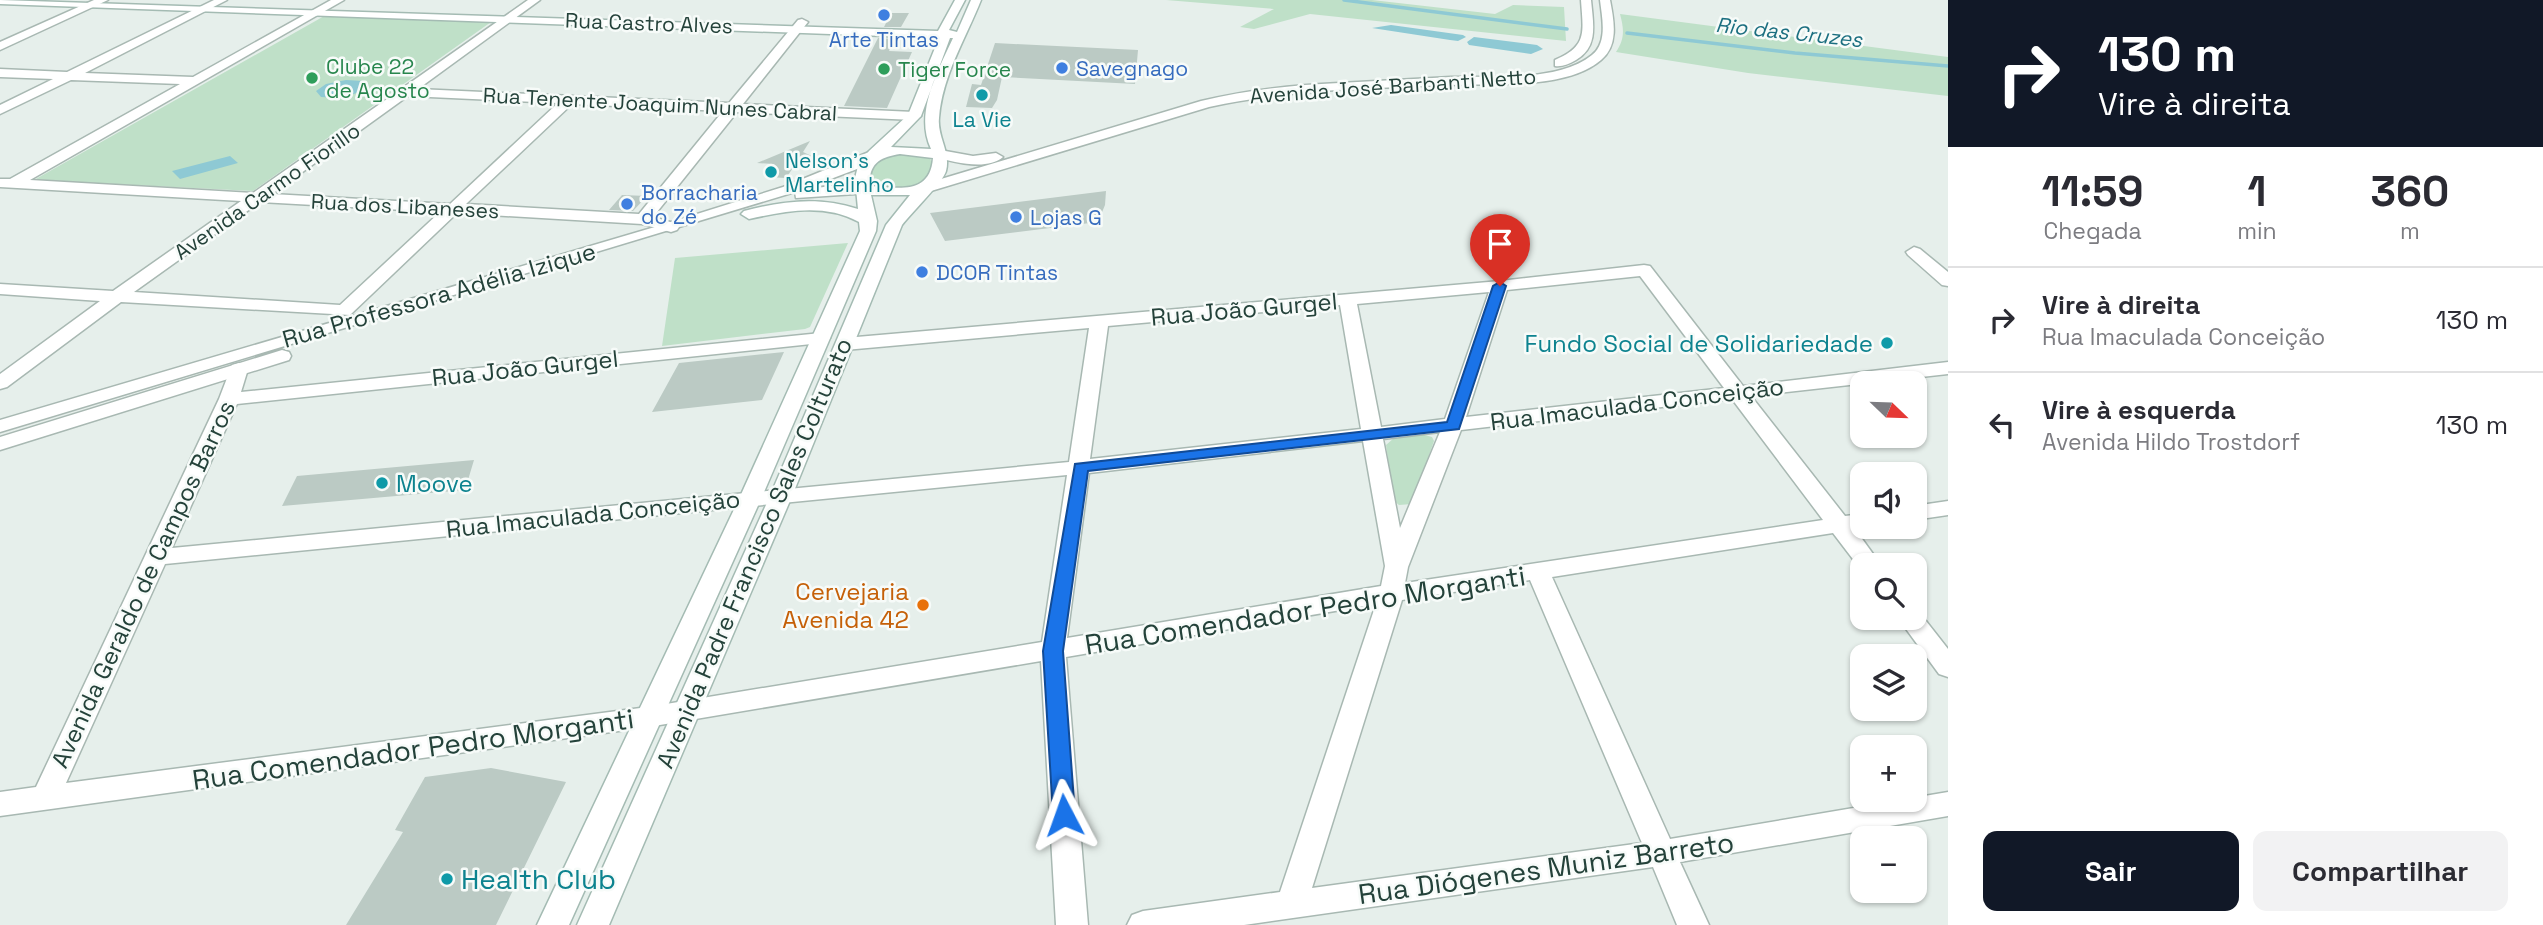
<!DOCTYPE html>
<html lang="pt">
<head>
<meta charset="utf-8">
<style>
  :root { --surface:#fff; --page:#f2f2f3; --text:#2b2b33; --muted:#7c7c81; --line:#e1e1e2; --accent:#111827 }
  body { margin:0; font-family:"Space Grotesk",sans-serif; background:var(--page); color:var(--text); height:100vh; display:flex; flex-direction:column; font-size:26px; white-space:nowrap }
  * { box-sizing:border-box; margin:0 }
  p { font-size:23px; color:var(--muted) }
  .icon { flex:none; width:38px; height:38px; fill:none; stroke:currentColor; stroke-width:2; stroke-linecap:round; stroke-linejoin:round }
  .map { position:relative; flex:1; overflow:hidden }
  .sheet { display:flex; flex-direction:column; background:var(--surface); width:595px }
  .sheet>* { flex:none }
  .hud { background:#111827; color:#fff; overflow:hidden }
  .needle { width:46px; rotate:113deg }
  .buttons { position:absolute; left:1850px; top:371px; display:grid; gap:14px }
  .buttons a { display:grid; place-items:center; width:77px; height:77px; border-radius:14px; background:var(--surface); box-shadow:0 2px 5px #0004; font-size:35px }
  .pin { position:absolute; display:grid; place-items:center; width:60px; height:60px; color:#fff; margin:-72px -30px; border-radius:50% 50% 50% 0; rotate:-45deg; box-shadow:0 0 7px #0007 }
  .pin .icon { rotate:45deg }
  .me { position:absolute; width:77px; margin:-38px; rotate:356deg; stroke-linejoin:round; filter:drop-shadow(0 0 5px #0008) }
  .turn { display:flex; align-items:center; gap:24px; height:147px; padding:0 35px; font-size:32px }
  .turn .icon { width:91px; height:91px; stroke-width:2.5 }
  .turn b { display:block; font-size:49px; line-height:60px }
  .eta { display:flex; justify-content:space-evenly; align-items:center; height:119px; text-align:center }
  .eta b { font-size:42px; font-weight:700; line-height:49px }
  .primary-button { display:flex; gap:14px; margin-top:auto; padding:14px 35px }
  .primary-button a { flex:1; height:80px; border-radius:14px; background:var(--accent); color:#fff; font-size:28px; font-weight:700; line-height:80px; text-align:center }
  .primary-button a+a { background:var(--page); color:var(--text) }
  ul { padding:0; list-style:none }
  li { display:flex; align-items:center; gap:21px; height:105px; padding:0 35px; border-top:2px solid var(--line) }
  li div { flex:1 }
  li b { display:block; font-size:26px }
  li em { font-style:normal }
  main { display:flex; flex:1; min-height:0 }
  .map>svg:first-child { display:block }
  .green { fill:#bfe0c8 }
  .water { fill:#8ec9d4 }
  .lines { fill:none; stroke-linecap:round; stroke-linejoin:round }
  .stream { stroke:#8ec9d4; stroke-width:3.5 }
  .building { fill:#bbcac4 }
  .minor-casing { stroke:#a8b8b2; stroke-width:3 }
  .tertiary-casing { stroke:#a8b8b2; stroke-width:3 }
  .secondary-casing { stroke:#a4bbb3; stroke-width:3 }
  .minor { fill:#fff; fill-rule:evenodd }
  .tertiary { fill:#fff; fill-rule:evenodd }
  .secondary { fill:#fff; fill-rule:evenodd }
  .route { fill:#1a73e8; stroke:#114b97; stroke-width:2 }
  .shop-dot { fill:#3f7fe0; stroke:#f7fbf9; stroke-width:2.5 }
  .leisure-dot { fill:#2e9e5b; stroke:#f7fbf9; stroke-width:2.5 }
  .culture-dot { fill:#0f9aa8; stroke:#f7fbf9; stroke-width:2.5 }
  .food-dot { fill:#e8710a; stroke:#f7fbf9; stroke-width:2.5 }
  .labels { text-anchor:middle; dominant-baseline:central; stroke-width:5; stroke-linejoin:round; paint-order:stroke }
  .far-street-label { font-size:21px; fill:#24423a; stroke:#f7fbf9 }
  .far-water-label { font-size:21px; font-style:italic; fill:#1c6f80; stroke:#f7fbf9 }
  .far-shop-label { font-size:21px; fill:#366cbe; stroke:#f7fbf9; text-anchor:start }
  .far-leisure-label { font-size:21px; fill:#27864d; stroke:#f7fbf9; text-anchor:start }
  .far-culture-label { font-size:21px; fill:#0d838f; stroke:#f7fbf9 }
  .street-label { font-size:24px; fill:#24423a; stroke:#f7fbf9 }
  .culture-label { font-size:24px; fill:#0d838f; stroke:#f7fbf9; text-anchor:end }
  .food-label { font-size:24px; fill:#c56008; stroke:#f7fbf9; text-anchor:end }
  .near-street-label { font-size:28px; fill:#24423a; stroke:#f7fbf9 }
  .near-culture-label { font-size:28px; fill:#0d838f; stroke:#f7fbf9; text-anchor:start }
</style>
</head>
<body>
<main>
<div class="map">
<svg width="1948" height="925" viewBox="0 0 1948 925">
  <rect width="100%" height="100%" fill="#e6efeb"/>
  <path class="green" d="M 1166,0 L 1372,0 L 1495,14 L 1513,5 L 1564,7 L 1566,41 L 1310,14 L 1254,29 L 1240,27 L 1274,9 Z
    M 1620,14 L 1948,57 L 1948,96 L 1748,73 L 1616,52 C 1625,39 1624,29 1620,14 Z
    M 326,15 L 491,22 L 253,191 L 34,180 Z
    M 893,153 L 923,155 L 930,158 C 944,193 888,190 869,182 L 870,173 L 879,157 Z
    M 848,243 L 810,327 L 805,329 L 662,346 L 675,258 Z
    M 1421,434 L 1432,437 L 1434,441 L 1412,504 L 1399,505 L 1394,501 L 1386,445 L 1394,438 Z"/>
  <path class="water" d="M 1391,25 L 1463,35 L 1466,37 L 1458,41 L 1450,40 L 1372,28 Z
    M 1474,37 L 1537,45 L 1543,49 L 1531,54 L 1469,45 L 1467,42 Z
    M 346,80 L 363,81 L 369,86 C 354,97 339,98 321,97 L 316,91 L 326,84 Z
    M 230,156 L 238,163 L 180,179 L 172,171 Z"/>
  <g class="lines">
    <path class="stream" d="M 1344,0 L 1567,29
      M 1627,33 L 1795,53 L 1948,66"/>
  </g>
  <path class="building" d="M 891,13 L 909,13 L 901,27 L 884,27 Z
    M 878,38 L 895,39 L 889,51 L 912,52 L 887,108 L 844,106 Z
    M 995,43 L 1138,50 L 1135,84 L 1002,77 L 997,100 L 992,108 L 966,107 L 972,84 L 981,85 Z
    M 810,141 L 803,152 L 831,165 L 795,165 L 786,178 L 767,177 L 774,164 L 757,163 Z
    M 1106,191 L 1105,205 L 1098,222 L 945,241 L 930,213 Z
    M 622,195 L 647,196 L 633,211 L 609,210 Z
    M 784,352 L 762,400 L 652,412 L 679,363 Z
    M 474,460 L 465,490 L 282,506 L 297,476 Z
    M 491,768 L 566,782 L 496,925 L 346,925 L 403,832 L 395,830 L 425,777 Z"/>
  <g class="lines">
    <defs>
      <path id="minor" d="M 94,0 L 108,0 L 0,50 L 0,42 Z
        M 214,0 L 227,0 L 85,73 L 193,77 L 331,0 L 344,0 L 30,180 L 253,193 L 528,0 L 540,0 L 418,89 L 729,103 L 798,20 L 802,19 L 808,22 L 743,104 L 914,112 L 921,116 L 914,120 L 737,112 L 653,217 L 677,224 L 679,227 L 677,230 L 671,232 L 642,224 L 457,213 L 350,315 L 121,302 L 7,387 L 0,389 L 0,374 L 100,301 L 0,294 L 0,284 L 113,291 L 241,201 L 0,187 L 0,179 L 10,179 L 180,84 L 71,80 L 0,114 L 0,105 L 53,79 L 0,77 L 0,69 L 67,72 ZM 408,96 L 558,103 L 450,204 L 272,194 ZM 572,104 L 723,111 L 639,214 L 466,204 ZM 260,202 L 440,212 L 340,305 L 134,292 Z
        M 1914,247 L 1920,249 L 1948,272 L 1948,286 L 1942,285 L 1908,255 L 1906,252 Z
        M 1644,265 L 1650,266 L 1743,386 L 1948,362 L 1948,374 L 1751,396 L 1845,516 L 1862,514 L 1862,527 L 1868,527 L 1855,529 L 1881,565 L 1862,565 L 1862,571 L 1833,533 L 1552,577 L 1670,839 L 1948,792 L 1948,816 L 1680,862 L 1709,925 L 1677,925 L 1653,867 L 1244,925 L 1127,925 L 1132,915 L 1143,911 L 1280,892 L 1376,604 L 1066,657 L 1088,925 L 1056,925 L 1041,661 L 648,727 L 0,816 L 0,792 L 36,787 L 219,399 L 232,365 L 239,363 L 248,369 L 241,392 L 821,333 L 830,338 L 821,343 L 237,404 L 172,548 L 1069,462 L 1089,328 L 845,350 L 836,344 L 845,338 L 1500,281 ZM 1640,276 L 1724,388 L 1466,417 L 1507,290 ZM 1489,292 L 1445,419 L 1381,427 L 1357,304 ZM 1340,305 L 1361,429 L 1090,459 L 1108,326 ZM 1732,399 L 1823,520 L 1405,583 L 1408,567 L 1461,430 ZM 1440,432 L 1400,528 L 1383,439 ZM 1363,441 L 1385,566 L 1381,586 L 1067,638 L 1089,473 ZM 1067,475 L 1042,642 L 648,707 L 66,783 L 165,564 ZM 1530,580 L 1642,843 L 1312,888 L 1402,600 Z
        M 1948,501 L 1948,515 L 1914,520 L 1914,506 Z
        M 1914,611 L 1919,612 L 1948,649 L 1948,677 L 1939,674 L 1898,618 L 1914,618 Z"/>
      <path id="tertiary" d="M 1581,0 L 1591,0 C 1593,23 1599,47 1576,60 C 1569,64 1562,67 1555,66 L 1555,60 C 1588,46 1583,32 1581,0 Z
        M 1600,0 L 1610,0 C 1614,21 1619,45 1601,60 C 1566,90 1493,83 1449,85 C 1412,86 1374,88 1337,90 C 1293,93 1251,98 1209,107 L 931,191 L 926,192 L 919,188 L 921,185 L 1201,101 C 1247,90 1292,85 1339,83 C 1376,81 1414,79 1451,77 C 1492,76 1559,82 1592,55 C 1608,42 1602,18 1600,0 Z
        M 874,150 L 879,151 L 879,157 L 857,169 L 799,191 C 816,188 861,179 873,190 L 871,193 L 796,198 L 795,192 L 0,432 L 0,420 L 665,224 L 783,187 Z
        M 940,150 L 973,156 L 996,153 L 1003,157 C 987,171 954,162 935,157 L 933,154 Z
        M 282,350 L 289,352 L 291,356 L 289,360 L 0,450 L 0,437 Z"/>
      <path id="secondary" d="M 0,0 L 938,31 L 955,0 L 965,0 L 949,30 L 957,32 L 971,0 L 981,0 C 966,38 942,76 939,118 C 937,137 951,152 946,171 C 944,181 911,213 902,225 L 792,496 L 609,925 L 577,925 L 770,496 L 886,225 L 910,195 L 871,195 L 877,221 L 876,231 L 761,499 L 569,925 L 537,925 L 739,499 L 860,231 L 859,222 C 824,203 786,211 749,219 L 741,214 L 744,211 C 782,201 819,196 858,209 L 855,178 L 858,166 L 869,151 L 908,115 L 939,38 L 0,4 ZM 950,38 L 953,38 C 938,71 914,113 931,149 L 891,147 L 921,116 ZM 900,154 L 933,158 C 930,195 899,188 870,186 C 868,163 881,157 900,154 Z"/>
    </defs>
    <use href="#minor" class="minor-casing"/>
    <use href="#tertiary" class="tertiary-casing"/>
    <use href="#secondary" class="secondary-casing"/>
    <use href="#minor" class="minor"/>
    <use href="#tertiary" class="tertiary"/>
    <use href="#secondary" class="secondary"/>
  </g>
  <path class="route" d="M 1500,282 L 1506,286 L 1459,429 L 1088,471 L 1063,651 L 1075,815 L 1072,822 L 1064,825 L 1057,822 L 1053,815 L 1043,651 L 1075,464 L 1447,422 L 1493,286 Z"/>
  <g class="shop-dot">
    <circle cx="884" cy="15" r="7"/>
    <circle cx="1062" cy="68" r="7"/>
    <circle cx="627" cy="204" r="7"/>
    <circle cx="1016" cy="217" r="7"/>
    <circle cx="922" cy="272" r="7"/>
  </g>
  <g class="leisure-dot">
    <circle cx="884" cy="69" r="7"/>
    <circle cx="312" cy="78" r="7"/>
  </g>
  <g class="culture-dot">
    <circle cx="982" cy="95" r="7"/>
    <circle cx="771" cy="172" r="7"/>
    <circle cx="1887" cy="343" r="7"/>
    <circle cx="382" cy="483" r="7"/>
    <circle cx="447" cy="879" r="7"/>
  </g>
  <circle class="food-dot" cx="923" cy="605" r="7"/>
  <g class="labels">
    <g class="far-street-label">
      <text transform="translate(649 23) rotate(2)">Rua Castro Alves</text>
      <text transform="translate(1393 86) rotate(-4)">Avenida José Barbanti Netto</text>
      <text transform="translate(660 104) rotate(3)">Rua Tenente Joaquim Nunes Cabral</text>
      <text transform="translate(267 191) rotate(-35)">Avenida Carmo Fiorillo</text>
      <text transform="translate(405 206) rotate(3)">Rua dos Libaneses</text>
    </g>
    <g class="far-water-label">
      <text transform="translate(1789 32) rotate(6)">Rio das Cruzes</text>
    </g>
    <g class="far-shop-label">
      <text x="884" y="39" text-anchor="middle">Arte Tintas</text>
      <text x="1076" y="68">Savegnago</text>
      <text x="641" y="192">Borracharia<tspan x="641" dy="24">do Zé</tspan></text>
      <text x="1030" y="217">Lojas G</text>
      <text x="936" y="272">DCOR Tintas</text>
    </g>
    <g class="far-leisure-label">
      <text x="326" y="66">Clube 22<tspan x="326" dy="24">de Agosto</tspan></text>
      <text x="898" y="69">Tiger Force</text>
    </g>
    <g class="far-culture-label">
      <text x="982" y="119">La Vie</text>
      <text x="785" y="160" text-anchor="start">Nelson's<tspan x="785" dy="24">Martelinho</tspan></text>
    </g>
    <g class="street-label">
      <text transform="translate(439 295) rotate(-16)">Rua Professora Adélia Izique</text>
      <text transform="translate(1244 309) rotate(-5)">Rua João Gurgel</text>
      <text transform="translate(525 368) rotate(-6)">Rua João Gurgel</text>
      <text transform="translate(1637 404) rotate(-7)">Rua Imaculada Conceição</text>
      <text transform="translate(593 514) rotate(-6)">Rua Imaculada Conceição</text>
      <text transform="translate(754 553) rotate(-67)">Avenida Padre Francisco Sales Colturato</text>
      <text transform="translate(143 584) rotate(-65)">Avenida Geraldo de Campos Barros</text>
    </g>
    <g class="culture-label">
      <text x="1873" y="343">Fundo Social de Solidariedade</text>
      <text x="396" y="483" text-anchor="start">Moove</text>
    </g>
    <g class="food-label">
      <text x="909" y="591">Cervejaria<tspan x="909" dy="28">Avenida 42</tspan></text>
    </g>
    <g class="near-street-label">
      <text transform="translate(1305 610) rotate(-9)">Rua Comendador Pedro Morganti</text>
      <text transform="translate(413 749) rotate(-8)">Rua Comendador Pedro Morganti</text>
      <text transform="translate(1546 868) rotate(-8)">Rua Diógenes Muniz Barreto</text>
    </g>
    <g class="near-culture-label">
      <text x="461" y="879">Health Club</text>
    </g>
  </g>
</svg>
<div class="buttons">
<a><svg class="needle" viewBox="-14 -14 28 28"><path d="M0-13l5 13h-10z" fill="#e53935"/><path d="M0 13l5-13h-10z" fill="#7c7c81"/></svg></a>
<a><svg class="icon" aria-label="sound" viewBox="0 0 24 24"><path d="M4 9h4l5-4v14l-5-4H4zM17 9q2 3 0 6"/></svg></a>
<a><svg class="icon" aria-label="search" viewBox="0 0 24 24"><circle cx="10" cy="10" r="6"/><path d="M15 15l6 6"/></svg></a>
<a><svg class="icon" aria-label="layers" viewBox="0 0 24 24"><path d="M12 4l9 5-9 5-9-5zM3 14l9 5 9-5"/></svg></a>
<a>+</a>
<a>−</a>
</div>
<div class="pin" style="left:1500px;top:286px;background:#d93025"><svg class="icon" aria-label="arrive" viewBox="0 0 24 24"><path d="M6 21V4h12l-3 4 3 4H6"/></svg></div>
<svg class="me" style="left:1064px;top:815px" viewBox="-20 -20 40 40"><path d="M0-17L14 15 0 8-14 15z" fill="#1a73e8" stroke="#fff" stroke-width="4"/></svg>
</div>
<section class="sheet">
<div class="hud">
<div class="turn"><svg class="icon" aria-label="right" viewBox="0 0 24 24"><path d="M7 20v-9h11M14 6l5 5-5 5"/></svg><div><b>130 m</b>Vire à direita</div></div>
</div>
<div class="eta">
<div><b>11:59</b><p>Chegada</p></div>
<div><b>1</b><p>min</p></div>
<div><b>360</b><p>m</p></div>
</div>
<ul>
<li><svg class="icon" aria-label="right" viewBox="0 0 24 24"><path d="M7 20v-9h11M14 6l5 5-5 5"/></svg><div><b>Vire à direita</b><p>Rua Imaculada Conceição</p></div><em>130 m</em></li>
<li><svg class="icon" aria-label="left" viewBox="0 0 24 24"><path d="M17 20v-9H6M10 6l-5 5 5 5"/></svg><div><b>Vire à esquerda</b><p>Avenida Hildo Trostdorf</p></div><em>130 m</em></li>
</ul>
<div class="primary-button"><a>Sair</a><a>Compartilhar</a></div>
</section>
</main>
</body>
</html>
